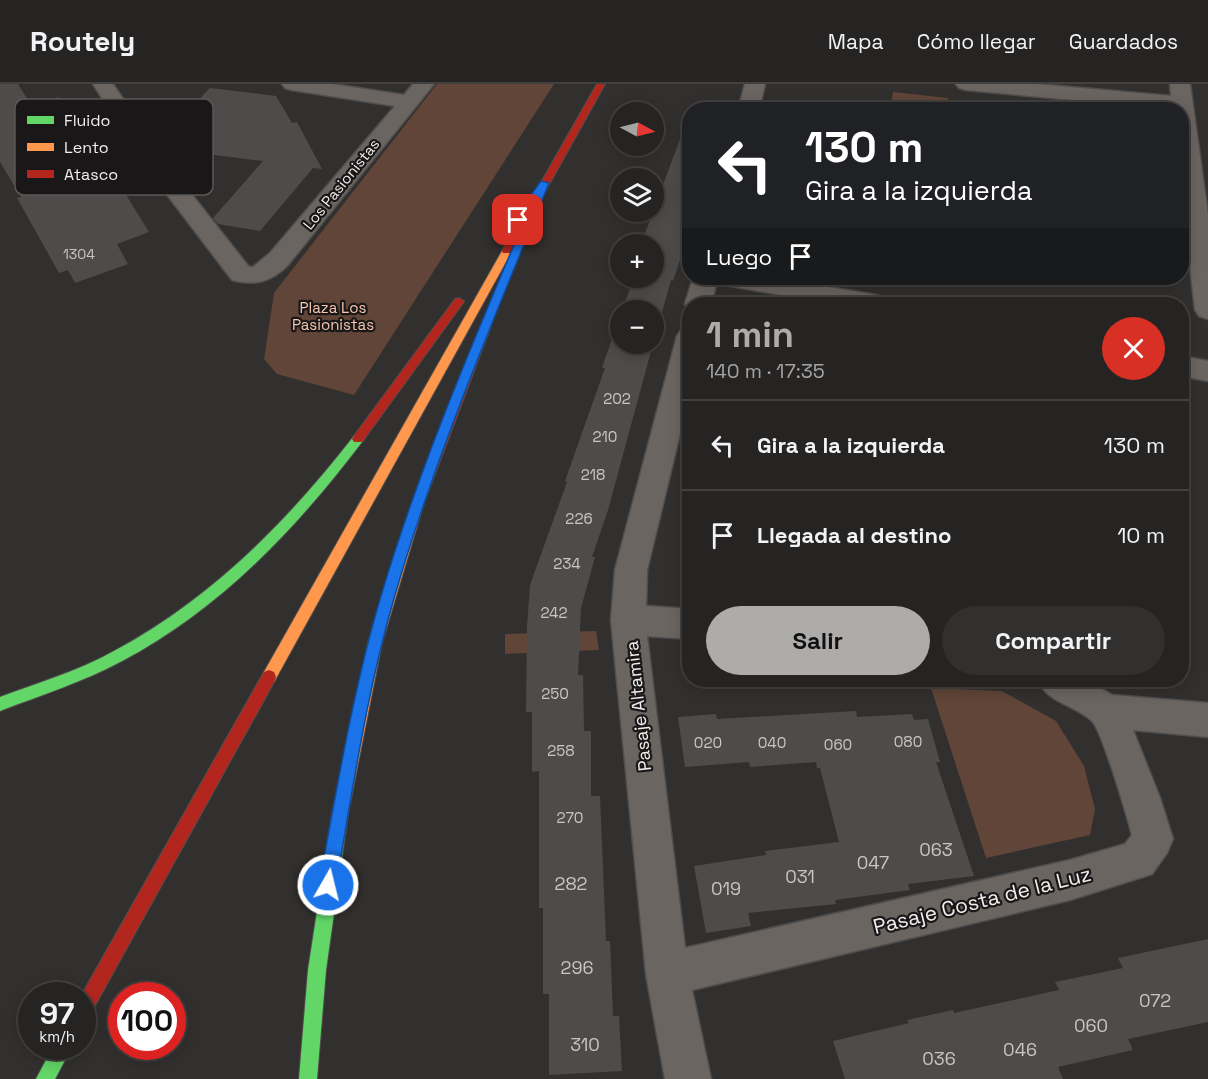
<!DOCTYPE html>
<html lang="es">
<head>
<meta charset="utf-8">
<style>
  :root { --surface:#262422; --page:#32302f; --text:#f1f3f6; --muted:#a4a4a5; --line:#424140; --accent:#aeacaa }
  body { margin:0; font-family:"Space Grotesk",sans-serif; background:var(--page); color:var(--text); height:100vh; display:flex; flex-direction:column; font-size:22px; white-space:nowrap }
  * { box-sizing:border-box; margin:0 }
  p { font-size:20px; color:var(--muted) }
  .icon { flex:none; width:33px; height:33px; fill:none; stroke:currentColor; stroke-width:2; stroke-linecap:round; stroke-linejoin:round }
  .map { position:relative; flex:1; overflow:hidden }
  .details { position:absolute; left:682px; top:213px; width:507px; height:390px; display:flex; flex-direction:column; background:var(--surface); border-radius:24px; box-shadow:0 3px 15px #0003,0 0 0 2px var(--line) }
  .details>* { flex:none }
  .hud { position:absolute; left:682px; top:18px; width:507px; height:183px; border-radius:24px; box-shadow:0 3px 15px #0003,0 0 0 2px var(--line); background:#202124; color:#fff; overflow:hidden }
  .needle { width:39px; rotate:97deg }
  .controls { position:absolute; left:610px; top:18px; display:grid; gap:12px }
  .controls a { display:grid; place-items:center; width:54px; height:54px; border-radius:50%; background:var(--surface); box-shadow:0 3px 15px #0003,0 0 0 2px var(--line); font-size:30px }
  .speed { position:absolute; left:18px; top:898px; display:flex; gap:12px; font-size:30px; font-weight:700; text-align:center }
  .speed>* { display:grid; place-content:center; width:78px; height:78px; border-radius:50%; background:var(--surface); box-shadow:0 3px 15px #0003,0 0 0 2px var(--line); line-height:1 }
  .speed small { font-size:15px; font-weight:400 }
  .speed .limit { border:9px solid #d22; background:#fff; color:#111 }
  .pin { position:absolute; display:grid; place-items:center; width:51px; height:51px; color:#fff; margin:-26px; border-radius:12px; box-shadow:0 3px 9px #0006 }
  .me { position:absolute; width:66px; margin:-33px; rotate:8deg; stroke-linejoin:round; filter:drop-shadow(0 0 4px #0008) }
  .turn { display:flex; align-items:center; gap:21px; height:126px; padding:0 24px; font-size:27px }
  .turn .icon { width:78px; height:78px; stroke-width:2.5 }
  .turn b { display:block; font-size:42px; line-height:51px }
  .then { display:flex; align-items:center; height:57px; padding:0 24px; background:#0003; gap:12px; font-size:22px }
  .round { display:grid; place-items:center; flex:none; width:63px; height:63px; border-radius:32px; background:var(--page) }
  .head { display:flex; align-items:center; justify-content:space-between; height:102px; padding:0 24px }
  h1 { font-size:36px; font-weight:700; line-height:45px; color:var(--accent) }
  .button { display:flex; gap:12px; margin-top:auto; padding:12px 24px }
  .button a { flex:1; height:69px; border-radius:36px; background:var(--accent); color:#111; font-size:24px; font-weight:700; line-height:69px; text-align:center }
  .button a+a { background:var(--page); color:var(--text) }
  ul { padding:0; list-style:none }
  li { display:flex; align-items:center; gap:18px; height:90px; padding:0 24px; border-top:2px solid var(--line) }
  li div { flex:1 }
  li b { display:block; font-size:22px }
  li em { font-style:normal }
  header { display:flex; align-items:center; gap:36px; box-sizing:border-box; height:84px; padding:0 30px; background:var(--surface); border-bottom:2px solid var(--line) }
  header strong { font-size:28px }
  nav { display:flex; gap:33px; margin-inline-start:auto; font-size:21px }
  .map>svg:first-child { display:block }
  .green { fill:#604538 }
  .building { fill:#4e4c4b }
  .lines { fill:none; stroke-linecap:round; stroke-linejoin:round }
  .street-casing { stroke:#504e4d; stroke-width:3 }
  .fast-casing { stroke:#504e4d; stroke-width:2 }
  .slow-casing { stroke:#504e4d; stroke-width:2 }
  .jam-casing { stroke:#504e4d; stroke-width:2 }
  .street { fill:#6b6561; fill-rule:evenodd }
  .fast { fill:#63d668; fill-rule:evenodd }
  .slow { fill:#ff974d; fill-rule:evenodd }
  .jam { fill:#b3261e; fill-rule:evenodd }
  .route { fill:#1a73e8; stroke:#114b97; stroke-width:1.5 }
  .labels { text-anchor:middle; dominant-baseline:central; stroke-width:4.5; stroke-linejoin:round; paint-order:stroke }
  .far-number-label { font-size:14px; fill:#c8c6c4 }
  .far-street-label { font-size:15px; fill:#f1eeed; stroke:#191717 }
  .far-park-label { font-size:15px; fill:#f8c6af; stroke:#191717 }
  .number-label { font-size:15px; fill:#c8c6c4 }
  .street-label { font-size:18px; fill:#f1eeed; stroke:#191717 }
  .near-number-label { font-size:18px; fill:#c8c6c4 }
  .near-street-label { font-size:21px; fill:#f1eeed; stroke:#191717 }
  .key { fill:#191717; stroke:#5a5857; stroke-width:1.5 }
  .key-label { font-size:16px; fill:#f1eeed }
</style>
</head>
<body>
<header>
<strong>Routely</strong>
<nav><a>Mapa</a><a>Cómo llegar</a><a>Guardados</a></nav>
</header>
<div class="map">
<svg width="1208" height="995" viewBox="0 0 1208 995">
  <rect width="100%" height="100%" fill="#32302e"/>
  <path class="green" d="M 437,0 L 554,0 L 354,311 L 277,290 L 264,275 L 274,209 Z
    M 893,8 L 948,14 L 948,25 L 890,25 Z
    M 596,547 L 599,566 L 505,570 L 505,550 Z
    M 931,604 L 1002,607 L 1056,637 L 1084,682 L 1095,725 L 1090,751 L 986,774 Z"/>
  <path class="building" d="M 0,0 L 18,0 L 31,21 L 59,13 L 128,114 L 149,148 L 117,160 L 128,180 L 75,199 L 68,186 L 59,189 L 17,114 L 21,113 L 0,78 Z
    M 210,4 L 276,12 L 292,39 L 297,38 L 322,85 L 313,84 L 260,147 L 218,140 L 213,134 L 263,77 L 159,64 L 156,60 Z
    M 686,39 L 690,40 L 690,146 L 673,197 L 671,196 L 654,257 L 654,226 L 622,226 L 634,194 L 654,194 L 654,160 L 641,160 Z
    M 621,229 L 621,260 L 653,260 L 608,426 L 592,473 L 595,473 L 581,524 L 578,591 L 583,591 L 584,647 L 591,647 L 591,712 L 600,712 L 606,857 L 610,857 L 613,932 L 619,932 L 622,987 L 549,991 L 549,910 L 543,910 L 543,824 L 539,824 L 539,687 L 532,688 L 532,628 L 526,628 L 527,543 L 530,501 L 567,398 L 565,397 L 605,284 L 602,284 Z
    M 856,627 L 857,633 L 912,630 L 914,636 L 928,635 L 940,678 L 936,678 L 974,792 L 908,800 L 910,806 L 835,816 L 836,820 L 748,829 L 751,842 L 706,849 L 694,782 L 766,771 L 765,767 L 839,758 L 820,684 L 817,684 L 816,678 L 750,683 L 749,678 L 685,683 L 678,633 L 716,630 L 717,635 Z
    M 1208,855 L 1208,938 L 1128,955 L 1133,966 L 1058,983 L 1063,995 L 845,995 L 833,957 L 909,939 L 907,936 L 953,926 L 954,929 L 1059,906 L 1055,898 L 1123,884 L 1118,874 Z"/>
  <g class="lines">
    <defs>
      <path id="street" d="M 93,0 L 113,0 L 163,74 L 249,183 L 253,183 L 270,169 L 395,22 L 292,6 L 285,4 L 282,0 L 332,0 L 404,11 L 413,0 L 434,0 L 288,181 C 271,198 255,202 232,196 L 146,83 Z
        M 745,0 L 765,0 L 759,26 L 738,26 Z
        M 956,0 L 1036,0 L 1171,12 L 1170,0 L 1190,0 L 1208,131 L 1208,235 L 1199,232 L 1195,226 L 1182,109 L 1182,26 L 966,6 L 959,4 Z
        M 693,194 L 718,194 L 711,220 L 690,220 L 690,226 L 685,220 Z
        M 718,194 L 774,194 L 876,211 L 885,214 L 889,220 L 832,220 L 731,202 L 722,200 Z
        M 690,243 L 690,308 L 647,486 L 646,522 L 690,525 L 690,555 L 647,552 L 685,864 L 1070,776 L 1125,760 L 1132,751 C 1127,732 1102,647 1092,637 C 1075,621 1046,618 1038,596 L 1087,596 L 1112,611 L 1208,619 L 1208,653 L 1133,646 L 1160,714 L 1173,755 L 1167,769 L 1152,790 L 1070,816 L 692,906 L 711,995 L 665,995 L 646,890 L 611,536 L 615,486 L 677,252 L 681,246 Z
        M 1182,272 L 1208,277 L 1208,297 L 1182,292 Z"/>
      <path id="fast" d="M 358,351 L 364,355 L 362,358 C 296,445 219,526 122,577 C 83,598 41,611 0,627 L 0,613 C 38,599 78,587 114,567 C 211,515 287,438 354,352 Z
        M 340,722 L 346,724 L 348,730 L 326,886 L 317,995 L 299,995 L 308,886 L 332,730 L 334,724 Z
        M 53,963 L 72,963 L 55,995 L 36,995 Z"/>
      <path id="slow" d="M 507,164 L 512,167 L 274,598 L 269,600 L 264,598 L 262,593 L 264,588 L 502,167 Z
        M 418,414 L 424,419 L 382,559 L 348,730 L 346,736 L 340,738 L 334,736 L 332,730 L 368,559 L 412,419 Z"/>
      <path id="jam" d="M 597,0 L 605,0 L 512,167 L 511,169 L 503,169 L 502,167 Z
        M 459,214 L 464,217 L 463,219 L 362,358 L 354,358 L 352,355 L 354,352 L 455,215 Z
        M 486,238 L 491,242 L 424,419 L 422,423 L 414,423 L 412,419 L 481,242 Z
        M 269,586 L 274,588 L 276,593 L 274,598 L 88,934 L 82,937 L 81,912 L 264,588 Z"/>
    </defs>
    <use href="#street" class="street-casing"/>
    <use href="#fast" class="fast-casing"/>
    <use href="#slow" class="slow-casing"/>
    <use href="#jam" class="jam-casing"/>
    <use href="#street" class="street"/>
    <use href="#fast" class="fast"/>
    <use href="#slow" class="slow"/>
    <use href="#jam" class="jam"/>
  </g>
  <path class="route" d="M 541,97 L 549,99 C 494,235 436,370 395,511 C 367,606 353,704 336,801 L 334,807 L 328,809 L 322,807 L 319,801 C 337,704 353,606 381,512 C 420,381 474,256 527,130 L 521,138 L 513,136 Z"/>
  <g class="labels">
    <g class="far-number-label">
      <text x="79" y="170">1304</text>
    </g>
    <g class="far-street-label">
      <text transform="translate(341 100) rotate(-51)">Los Pasionistas</text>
    </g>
    <g class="far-park-label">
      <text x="333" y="223">Plaza Los<tspan x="333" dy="17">Pasionistas</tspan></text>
    </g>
    <g class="number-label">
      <text x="617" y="314">202</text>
      <text x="605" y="352">210</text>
      <text x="593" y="390">218</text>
      <text x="579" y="434">226</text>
      <text x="567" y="479">234</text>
      <text x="554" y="528">242</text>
      <text x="555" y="609">250</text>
      <text x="908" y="657">080</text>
      <text x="708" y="658">020</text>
      <text x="772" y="658">040</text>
      <text x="838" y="660">060</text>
      <text x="561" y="666">258</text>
      <text x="570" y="733">270</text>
    </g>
    <g class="street-label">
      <text transform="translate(638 622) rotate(-96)">Pasaje Altamira</text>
    </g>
    <g class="near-number-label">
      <text x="936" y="765">063</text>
      <text x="873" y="778">047</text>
      <text x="800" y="792">031</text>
      <text x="571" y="799">282</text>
      <text x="726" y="804">019</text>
      <text x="577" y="883">296</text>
      <text x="1155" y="916">072</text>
      <text x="1091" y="941">060</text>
      <text x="585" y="960">310</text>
      <text x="1020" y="965">046</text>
      <text x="939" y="974">036</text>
    </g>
    <g class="near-street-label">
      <text transform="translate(982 816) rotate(-14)">Pasaje Costa de la Luz</text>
    </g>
  </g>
  <rect x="15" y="15" width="198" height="96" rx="9" class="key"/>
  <rect x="27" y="32" width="27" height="8" fill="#63d668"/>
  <rect x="27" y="59" width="27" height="8" fill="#ff974d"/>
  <rect x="27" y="86" width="27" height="8" fill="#b3261e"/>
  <g class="key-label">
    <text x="64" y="42">Fluido</text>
    <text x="64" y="69">Lento</text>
    <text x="64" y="96">Atasco</text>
  </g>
</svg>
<div class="controls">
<a><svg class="needle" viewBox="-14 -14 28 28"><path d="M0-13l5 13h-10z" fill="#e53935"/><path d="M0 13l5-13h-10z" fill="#a4a4a5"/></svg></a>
<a><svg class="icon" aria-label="layers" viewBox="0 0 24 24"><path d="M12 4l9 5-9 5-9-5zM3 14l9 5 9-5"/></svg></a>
<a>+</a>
<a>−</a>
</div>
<div class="speed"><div>97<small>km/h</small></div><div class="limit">100</div></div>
<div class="pin" style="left:518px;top:136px;background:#d93025"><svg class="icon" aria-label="arrive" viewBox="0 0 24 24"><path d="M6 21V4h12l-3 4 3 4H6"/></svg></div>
<svg class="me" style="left:328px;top:801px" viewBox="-20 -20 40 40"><circle r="17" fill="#1a73e8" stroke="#fff" stroke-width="3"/><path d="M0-11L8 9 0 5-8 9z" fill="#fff"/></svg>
<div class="hud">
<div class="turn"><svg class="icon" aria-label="left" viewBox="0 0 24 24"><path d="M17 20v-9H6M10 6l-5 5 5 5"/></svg><div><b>130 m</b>Gira a la izquierda</div></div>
<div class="then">Luego<svg class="icon" aria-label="arrive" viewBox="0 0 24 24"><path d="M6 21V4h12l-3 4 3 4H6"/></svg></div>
</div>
<section class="details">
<div class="head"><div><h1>1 min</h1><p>140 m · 17:35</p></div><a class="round" style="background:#d93025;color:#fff"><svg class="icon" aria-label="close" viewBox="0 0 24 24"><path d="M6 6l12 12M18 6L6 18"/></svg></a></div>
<ul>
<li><svg class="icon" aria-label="left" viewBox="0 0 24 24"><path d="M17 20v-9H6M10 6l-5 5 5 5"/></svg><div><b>Gira a la izquierda</b></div><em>130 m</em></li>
<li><svg class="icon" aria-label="arrive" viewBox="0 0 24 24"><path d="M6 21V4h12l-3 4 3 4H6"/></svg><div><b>Llegada al destino</b></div><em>10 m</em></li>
</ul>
<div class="button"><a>Salir</a><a>Compartir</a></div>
</section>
</div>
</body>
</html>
